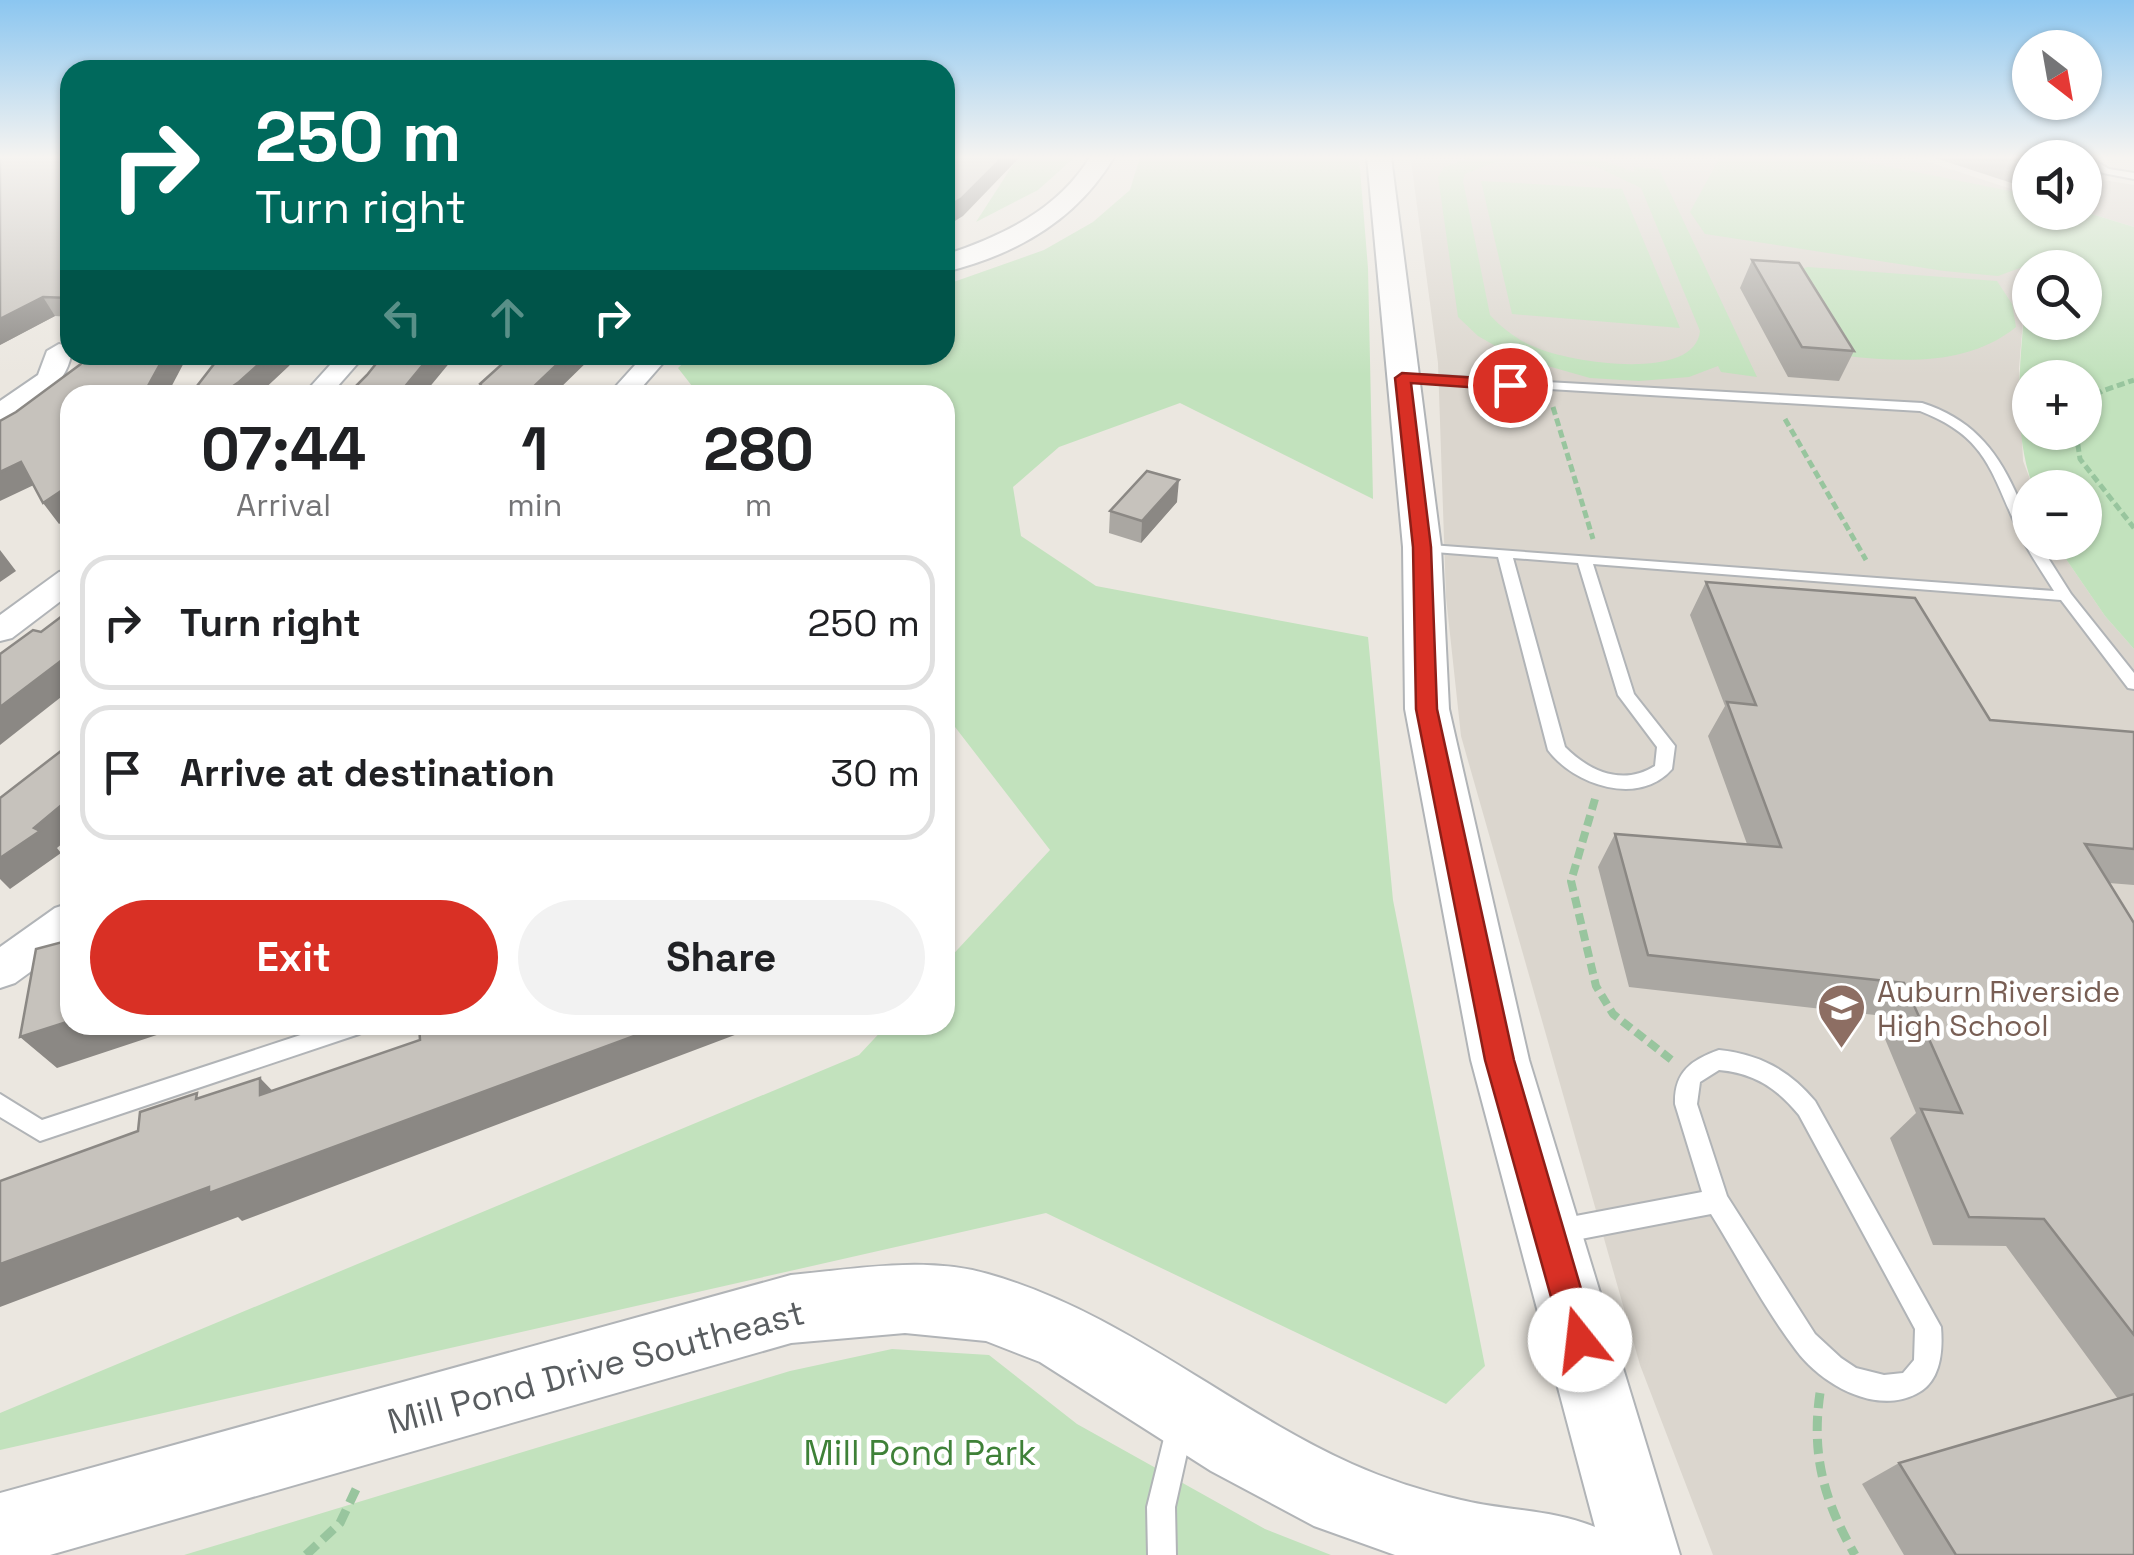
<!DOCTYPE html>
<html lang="en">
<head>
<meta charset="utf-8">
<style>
  :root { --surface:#fff; --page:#f2f2f2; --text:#202124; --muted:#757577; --line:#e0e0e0; --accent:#d93025 }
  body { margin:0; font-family:"Space Grotesk",sans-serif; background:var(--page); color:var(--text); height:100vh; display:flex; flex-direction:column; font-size:38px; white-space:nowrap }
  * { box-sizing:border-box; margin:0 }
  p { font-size:32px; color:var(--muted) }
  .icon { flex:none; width:55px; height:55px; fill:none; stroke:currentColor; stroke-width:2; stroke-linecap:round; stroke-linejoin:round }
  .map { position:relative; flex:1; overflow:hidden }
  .panel { position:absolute; left:60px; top:385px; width:895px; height:650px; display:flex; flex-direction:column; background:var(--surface); border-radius:30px; box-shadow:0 2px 8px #0004 }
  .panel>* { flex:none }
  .guide { position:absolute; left:60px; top:60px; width:895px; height:305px; border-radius:30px; box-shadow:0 2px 8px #0004; background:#00695c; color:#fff; overflow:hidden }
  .needle { width:65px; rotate:149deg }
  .tools { position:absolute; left:2012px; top:30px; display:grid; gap:20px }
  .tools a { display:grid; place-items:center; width:90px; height:90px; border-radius:50%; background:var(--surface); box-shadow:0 2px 8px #0004; font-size:50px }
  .pin { position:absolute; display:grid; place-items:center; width:85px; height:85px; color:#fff; margin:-42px; border:5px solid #fff; border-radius:50%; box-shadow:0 2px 10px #0007 }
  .me { position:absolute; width:110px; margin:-55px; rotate:344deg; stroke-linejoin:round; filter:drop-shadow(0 0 8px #0008) }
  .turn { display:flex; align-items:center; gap:35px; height:210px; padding:0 30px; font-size:45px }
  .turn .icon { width:130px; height:130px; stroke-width:2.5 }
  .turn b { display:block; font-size:70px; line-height:85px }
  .lanes { display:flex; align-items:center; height:95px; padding:0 30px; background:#0003; justify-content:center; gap:50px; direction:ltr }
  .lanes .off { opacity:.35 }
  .eta { display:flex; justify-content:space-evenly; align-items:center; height:170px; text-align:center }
  .eta b { font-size:60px; font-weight:700; line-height:70px }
  .action { display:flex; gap:20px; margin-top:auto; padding:20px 30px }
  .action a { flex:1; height:115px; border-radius:60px; background:var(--accent); color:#fff; font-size:40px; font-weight:700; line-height:115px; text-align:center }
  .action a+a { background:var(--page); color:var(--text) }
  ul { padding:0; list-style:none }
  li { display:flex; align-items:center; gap:30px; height:135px; margin:0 20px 15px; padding:0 10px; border:5px solid var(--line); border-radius:30px }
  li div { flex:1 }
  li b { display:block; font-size:38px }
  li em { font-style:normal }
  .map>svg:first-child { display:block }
  .education { fill:#dbd6ce }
  .green { fill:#c2e2bd; fill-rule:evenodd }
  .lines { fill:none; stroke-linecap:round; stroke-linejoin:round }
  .service-casing { stroke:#b1b4b7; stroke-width:4 }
  .minor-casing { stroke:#b1b4b7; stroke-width:4 }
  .tertiary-casing { stroke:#b1b4b7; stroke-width:4 }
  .path-far2 { stroke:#98c59e; stroke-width:5; stroke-dasharray:8 4; stroke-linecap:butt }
  .path-far1 { stroke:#98c59e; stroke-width:8; stroke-dasharray:11 6; stroke-linecap:butt }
  .path { stroke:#98c59e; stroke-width:9; stroke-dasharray:15 8; stroke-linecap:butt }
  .service { fill:#fff; fill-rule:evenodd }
  .minor { fill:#fff; fill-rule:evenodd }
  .tertiary { fill:#fff; fill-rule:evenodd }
  .wall { fill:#aaa7a2 }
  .shaded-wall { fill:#8b8884 }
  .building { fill:#c6c2bc; stroke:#8b8884; stroke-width:2.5 }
  .route { fill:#d93025; stroke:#8d1f18; stroke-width:2.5 }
  .labels { text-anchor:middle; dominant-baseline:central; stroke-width:9; stroke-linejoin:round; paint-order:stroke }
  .education-label { font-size:30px; fill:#785e54; stroke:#fff; text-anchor:start }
  .near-street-label { font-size:35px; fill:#595d60; stroke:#fff }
  .near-park-label { font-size:35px; fill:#3f8138; stroke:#fff }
</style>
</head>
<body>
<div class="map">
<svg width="2134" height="1555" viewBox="0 0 2134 1555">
  <rect width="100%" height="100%" fill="#ebe7e0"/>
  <path class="education" d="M 1415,157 L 1913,157 L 2030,195 L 2032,213 L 2019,369 L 2023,461 L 2033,487 L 2030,542 L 2055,543 L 2105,616 L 2134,649 L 2134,1555 L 1713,1555 L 1640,1365 L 1461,736 L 1446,597 L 1438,363 L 1411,161 Z
    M 2085,177 L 2134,185 L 2134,227 L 2085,212 Z"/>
  <path class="green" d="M 1018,157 L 1075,157 L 1038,190 L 976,222 Z
    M 1140,157 L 1359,157 L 1368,268 L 1373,499 L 1180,403 L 1059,447 L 1013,487 L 1021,536 L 1096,586 L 1368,637 L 1393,900 L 1485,1366 L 1446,1404 L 1046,1213 L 0,1450 L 0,1413 L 859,1055 L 887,1025 L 945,1025 L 945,963 L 1050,850 L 945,714 L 945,395 L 699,395 L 678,368 L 692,355 L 945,355 L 945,285 L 1044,250 L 1093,222 L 1130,190 Z
    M 1472,157 L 1594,157 L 1634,172 L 1634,167 L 1659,169 L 1757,377 L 1721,372 L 1718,366 L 1689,377 L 1639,381 L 1590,378 L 1513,356 L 1478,336 L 1458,317 L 1438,177 L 1444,167 ZM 1543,159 L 1597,167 L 1641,188 L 1700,331 C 1695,383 1567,362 1535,347 C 1517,340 1502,328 1490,315 L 1463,181 L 1465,174 L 1498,161 Z
    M 1720,157 L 1841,157 L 2030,195 L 2030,212 L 2085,212 L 2134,227 L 2134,649 L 2105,616 L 2055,543 L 2085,542 L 2085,488 L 2033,487 C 2008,418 2024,338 2028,265 L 1998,276 L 1944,271 L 1705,234 L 1690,212 ZM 2030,268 L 2085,268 L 2085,322 L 2030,322 ZM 2030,378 L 2085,378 L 2085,432 L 2030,432 Z
    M 1481,181 L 1622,189 L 1680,328 L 1512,314 Z
    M 1808,267 L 1997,281 L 2012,304 L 2016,327 C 1968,366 1904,362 1846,356 L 1795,270 Z
    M 892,1349 L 989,1355 L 1077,1424 L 1265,1529 L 1331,1555 L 184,1555 L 790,1371 Z"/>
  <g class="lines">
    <defs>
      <path id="service" d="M 2088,157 L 2109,169 L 2134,173 L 2134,179 L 2103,173 L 2085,163 L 2085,158 L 2082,158 Z
        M 1403,374 L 1922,403 C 1969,418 1995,447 2015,491 C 2023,509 2030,523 2030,542 L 2038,542 L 2071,594 L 2134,673 L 2134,689 L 2128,688 L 2061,600 L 1593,564 L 1634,694 L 1675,746 L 1672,769 C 1639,807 1574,785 1548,750 L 1498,557 L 1422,551 L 1417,550 L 1417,544 L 2054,591 C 2043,573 2030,555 2021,536 C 1991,475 1990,438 1920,411 L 1399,380 L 1397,378 ZM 1513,558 L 1578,563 L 1618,695 L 1657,747 L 1655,766 C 1623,786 1590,772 1565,747 Z
        M 331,1025 L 370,1025 L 366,1031 L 359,1034 L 40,1141 L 0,1117 L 0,1094 L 42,1120 Z
        M 1719,1050 C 1759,1054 1789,1070 1815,1101 L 1941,1327 C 1943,1351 1941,1382 1916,1394 C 1875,1415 1821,1384 1796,1350 C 1764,1308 1739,1259 1711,1214 L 1560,1243 L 1552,1239 L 1548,1231 L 1552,1223 L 1560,1219 L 1702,1192 L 1675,1104 C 1674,1072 1691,1060 1719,1050 ZM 1719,1070 C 1754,1073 1777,1088 1799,1115 L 1915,1329 L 1914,1360 L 1903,1373 L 1884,1375 L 1856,1368 L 1841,1358 L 1815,1334 L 1727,1196 L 1697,1104 L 1700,1082 Z
        M 1180,1413 L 1189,1417 L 1193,1426 L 1175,1507 L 1176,1555 L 1148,1555 L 1147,1507 L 1167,1426 L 1171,1417 Z"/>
      <path id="minor" d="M 59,344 L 68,346 L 71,355 C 66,386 29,413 0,420 L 0,401 L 38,375 L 47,351 Z
        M 339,355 L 365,355 L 330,395 L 303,395 Z
        M 644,355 L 670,355 L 635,395 L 608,395 Z
        M 70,570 L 70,594 L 12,638 L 0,641 L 0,615 L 59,572 Z
        M 70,903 L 70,943 L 15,983 L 0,988 L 0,947 L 55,908 Z"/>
      <path id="tertiary" d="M 1090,157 L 1114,157 C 1077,220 1015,255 945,272 L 945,255 C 1002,236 1058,210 1090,157 Z
        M 1367,157 L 1391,157 L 1441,547 L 1449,709 L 1529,1060 L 1680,1555 L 1395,1555 L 1314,1526 L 1211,1471 L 1040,1362 L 986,1341 L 905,1333 L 791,1343 L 50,1555 L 0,1555 L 0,1493 L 791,1275 C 855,1269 926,1256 988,1274 C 1121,1311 1228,1408 1352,1464 C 1385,1479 1426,1492 1461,1500 C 1506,1511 1551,1509 1595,1527 L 1471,1060 L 1405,709 L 1403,547 Z"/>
    </defs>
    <use href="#service" class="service-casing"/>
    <use href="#minor" class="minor-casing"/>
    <use href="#tertiary" class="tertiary-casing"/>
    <path class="path-far2" d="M 2085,402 L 2102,391 L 2134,380
      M 1553,407 L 1593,539
      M 1785,419 L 1866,560
      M 2076,432 L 2080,459 L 2134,528"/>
    <path class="path-far1" d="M 1595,799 L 1571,881 L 1596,986 L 1613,1014 L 1673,1061"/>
    <path class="path" d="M 1820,1393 C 1811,1455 1824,1501 1855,1555
      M 306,1555 L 340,1523 L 358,1485"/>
    <use href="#service" class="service"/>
    <use href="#minor" class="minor"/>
    <use href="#tertiary" class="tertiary"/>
  </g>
  <path class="wall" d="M 70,157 L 70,317 L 55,316 L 0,345 Z
    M 1932,157 L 2098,157 L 2088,174 L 2085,158 L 2030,158 L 2030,189 Z
    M 1752,260 L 1854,351 L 1839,381 L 1788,377 L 1740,288 Z
    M 1177,502 L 1141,543 L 1109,533 L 1110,511 Z
    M 1706,582 L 1990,720 L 2134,732 L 2134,885 L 2109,883 L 2134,923 L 2134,1555 L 1904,1555 L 1862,1484 L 1899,1463 L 2118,1399 L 2006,1246 L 1933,1245 L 1890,1138 L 1916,1113 L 1875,1015 L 1629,987 L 1598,867 L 1615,834 L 1747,844 L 1708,736 L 1725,706 L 1690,615 Z"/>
  <path class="shaded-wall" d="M 1003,157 L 1020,157 L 963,216 L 945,227 L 945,208 Z
    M 2098,157 L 2088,174 L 2085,175 L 2085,158 L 2068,158 Z
    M 43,297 L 55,316 L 0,345 L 0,319 Z
    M 165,355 L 188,355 L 167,395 L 143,395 Z
    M 269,355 L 297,355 L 289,366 L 258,395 L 220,395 Z
    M 431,355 L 456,355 L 423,395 L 398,395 Z
    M 567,355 L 594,355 L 553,395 L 525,395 Z
    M 21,462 L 36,484 L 0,501 L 0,472 Z
    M 1179,480 L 1177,502 L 1141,543 L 1142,521 Z
    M 70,485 L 70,517 L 59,524 L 43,503 Z
    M 0,550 L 16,571 L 0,582 Z
    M 70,654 L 70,690 L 0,745 L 0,707 Z
    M 70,798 L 70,837 L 57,848 L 61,853 L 10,889 L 0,879 L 0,858 Z
    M 70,1021 L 70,1025 L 187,1025 L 57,1068 L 20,1037 Z
    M 664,1025 L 747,1025 L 748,1030 L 242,1221 L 238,1217 L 0,1307 L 0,1264 L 209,1187 Z
    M 260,1078 L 289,1108 L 260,1095 Z"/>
  <path class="building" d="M 0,157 L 70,157 L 70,298 L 43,297 L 0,319 Z
    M 945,157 L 1003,157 L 962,198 L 945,208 Z
    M 1752,260 L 1799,263 L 1854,351 L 1802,347 Z
    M 93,355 L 165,355 L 143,395 L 70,395 L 70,485 L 43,503 L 21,462 L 0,472 L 0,421 L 16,412 Z
    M 221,355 L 269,355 L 239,382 L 220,395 L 190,395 Z
    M 383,355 L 431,355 L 398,395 L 347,395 L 367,375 Z
    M 512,355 L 567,355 L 525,395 L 489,395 L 480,384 Z
    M 1147,471 L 1179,480 L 1142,521 L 1110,511 Z
    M 1706,582 L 1915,598 L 1990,720 L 2134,732 L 2134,849 L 2085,844 L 2134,923 L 2134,1335 L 2044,1219 L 1969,1217 L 1921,1109 L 1962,1113 L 1904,983 L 1648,955 L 1615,834 L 1781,847 L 1727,702 L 1756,705 Z
    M 70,610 L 70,654 L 0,707 L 0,654 L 33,630 L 41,632 Z
    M 70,744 L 70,798 L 34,828 L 40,831 L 0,858 L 0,798 Z
    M 70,940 L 70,1021 L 20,1037 L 36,949 Z
    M 419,1025 L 664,1025 L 209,1193 L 209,1187 L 0,1264 L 0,1181 L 138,1131 L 140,1112 L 197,1093 L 196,1099 L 260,1078 L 260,1095 L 420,1040 Z
    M 2134,1394 L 2134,1555 L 1956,1555 L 1899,1463 Z"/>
  <linearGradient id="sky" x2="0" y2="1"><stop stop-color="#8bc6f0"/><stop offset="0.42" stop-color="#f6f4f1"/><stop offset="1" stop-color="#f6f4f1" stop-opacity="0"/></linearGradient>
  <rect width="2134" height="375" fill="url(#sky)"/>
  <path class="route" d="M 1402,373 L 1510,380 L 1517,385 L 1510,390 L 1411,383 L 1431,547 L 1437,709 L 1514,1060 L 1596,1340 L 1592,1352 L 1580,1357 L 1568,1352 L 1563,1340 L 1485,1060 L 1416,709 L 1413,547 L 1395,378 Z"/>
  <defs>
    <symbol id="school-pin" viewBox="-11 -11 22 30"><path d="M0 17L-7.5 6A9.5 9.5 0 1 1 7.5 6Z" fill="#8d6e63" stroke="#fff"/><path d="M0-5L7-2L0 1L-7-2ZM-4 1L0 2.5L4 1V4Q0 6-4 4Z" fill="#fff"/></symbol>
  </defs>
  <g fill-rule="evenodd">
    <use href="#school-pin" x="1814" y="980" width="55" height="75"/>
  </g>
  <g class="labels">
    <g class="education-label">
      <text x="1877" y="991">Auburn Riverside<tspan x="1877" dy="34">High School</tspan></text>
    </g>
    <g class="near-street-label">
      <text transform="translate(596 1367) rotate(-15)">Mill Pond Drive Southeast</text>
    </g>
    <g class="near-park-label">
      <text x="920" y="1453">Mill Pond Park</text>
    </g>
  </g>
</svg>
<div class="tools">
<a><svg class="needle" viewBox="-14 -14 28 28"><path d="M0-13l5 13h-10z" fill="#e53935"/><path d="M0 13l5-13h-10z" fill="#757577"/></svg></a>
<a><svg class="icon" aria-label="sound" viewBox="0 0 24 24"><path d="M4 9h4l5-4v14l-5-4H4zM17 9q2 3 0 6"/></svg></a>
<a><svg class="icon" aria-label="search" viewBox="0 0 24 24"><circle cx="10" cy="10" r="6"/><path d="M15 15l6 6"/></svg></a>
<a>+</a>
<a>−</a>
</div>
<div class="pin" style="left:1510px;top:385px;background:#d93025"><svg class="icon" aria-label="arrive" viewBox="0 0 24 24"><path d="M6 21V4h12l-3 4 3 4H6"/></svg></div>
<svg class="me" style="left:1580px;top:1340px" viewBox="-20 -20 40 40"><circle r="19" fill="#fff"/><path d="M0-13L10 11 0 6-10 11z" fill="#d93025"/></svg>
<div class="guide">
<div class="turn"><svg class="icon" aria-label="right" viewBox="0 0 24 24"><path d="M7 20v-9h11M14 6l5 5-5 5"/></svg><div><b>250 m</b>Turn right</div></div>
<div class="lanes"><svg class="icon off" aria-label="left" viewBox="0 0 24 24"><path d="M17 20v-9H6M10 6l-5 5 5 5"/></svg><svg class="icon off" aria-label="ahead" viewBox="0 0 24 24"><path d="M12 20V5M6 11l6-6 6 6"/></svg><svg class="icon" aria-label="right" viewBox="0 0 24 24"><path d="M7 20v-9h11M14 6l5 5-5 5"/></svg></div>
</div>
<section class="panel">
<div class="eta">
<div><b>07:44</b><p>Arrival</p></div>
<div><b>1</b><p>min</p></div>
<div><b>280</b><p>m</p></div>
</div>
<ul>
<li><svg class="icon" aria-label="right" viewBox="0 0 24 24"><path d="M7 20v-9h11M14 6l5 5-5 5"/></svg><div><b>Turn right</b></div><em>250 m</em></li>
<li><svg class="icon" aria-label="arrive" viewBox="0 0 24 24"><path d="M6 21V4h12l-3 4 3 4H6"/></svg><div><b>Arrive at destination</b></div><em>30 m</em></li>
</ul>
<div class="action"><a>Exit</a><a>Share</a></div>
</section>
</div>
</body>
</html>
